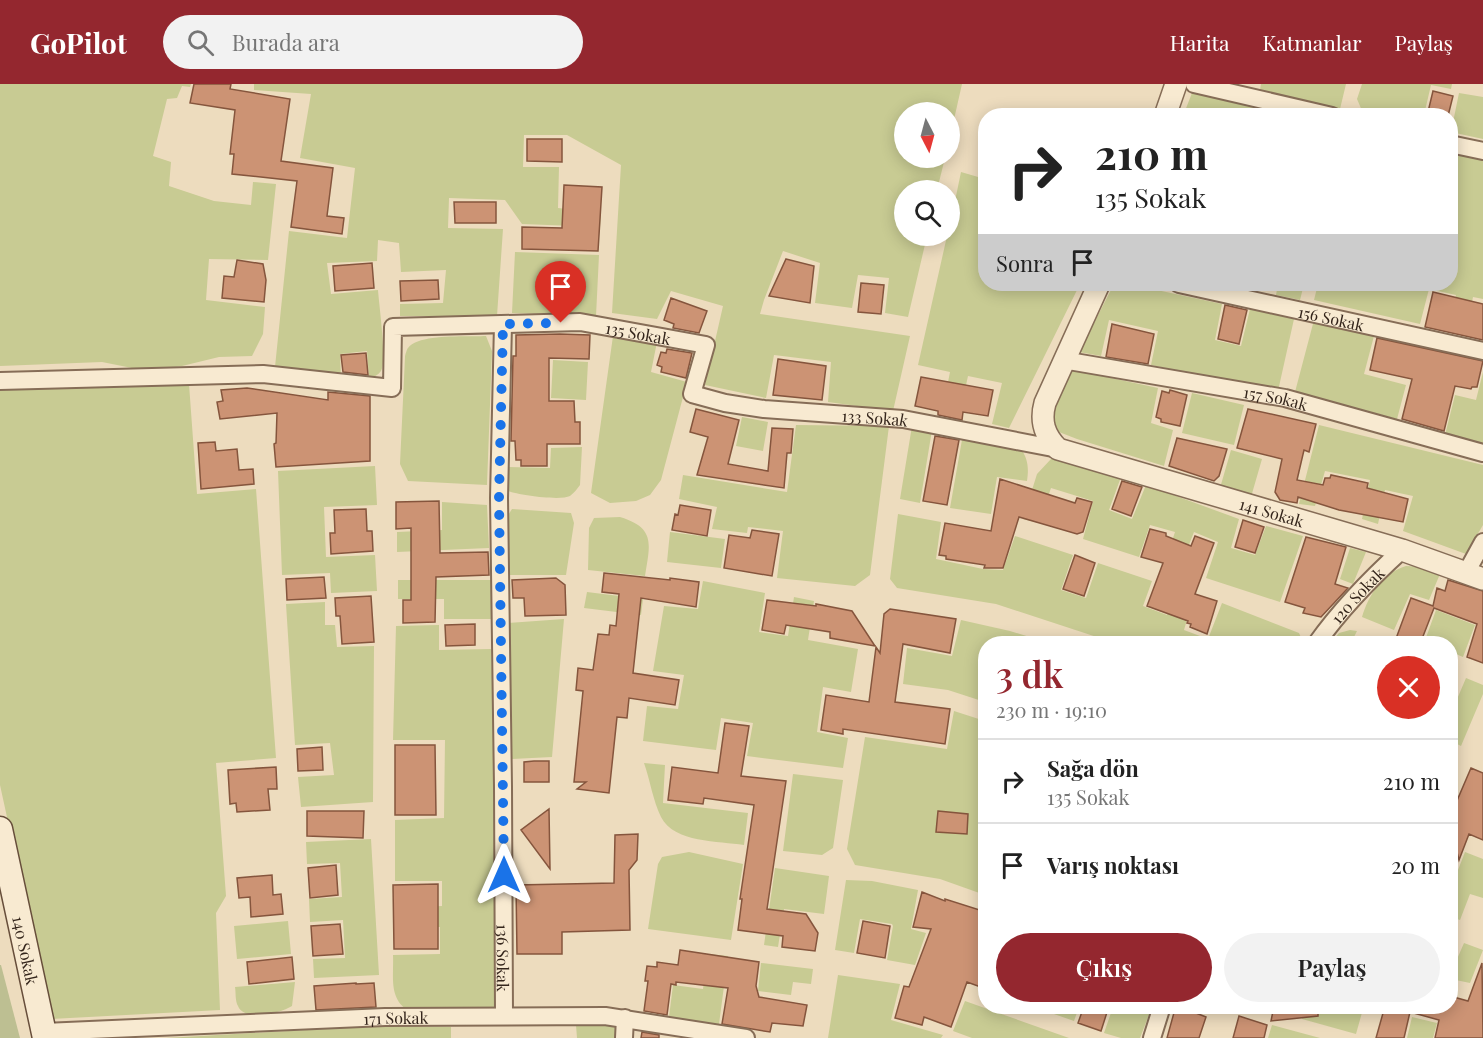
<!DOCTYPE html>
<html lang="tr">
<head>
<meta charset="utf-8">
<style>
  :root { --surface:#fff; --page:#f2f2f2; --text:#222; --muted:#767676; --line:#e0e0e0; --accent:#94272f }
  body { margin:0; font-family:"Playfair Display",serif; background:var(--page); color:var(--text); height:100vh; display:flex; flex-direction:column; font-size:22px; white-space:nowrap }
  * { box-sizing:border-box; margin:0 }
  p { font-size:20px; color:var(--muted) }
  .icon { flex:none; width:33px; height:33px; fill:none; stroke:currentColor; stroke-width:2; stroke-linecap:round; stroke-linejoin:round }
  .map { position:relative; flex:1; overflow:hidden }
  .drawer { position:absolute; left:978px; top:552px; width:480px; height:378px; display:flex; flex-direction:column; background:var(--surface); border-radius:24px; box-shadow:0 3px 15px #0003 }
  .drawer>* { flex:none }
  .banner { position:absolute; left:978px; top:24px; width:480px; height:183px; border-radius:24px; box-shadow:0 3px 15px #0003; background:#fff; color:var(--text); overflow:hidden }
  .needle { width:39px; rotate:174deg }
  .buttons { position:absolute; left:894px; top:18px; display:grid; gap:12px }
  .buttons a { display:grid; place-items:center; width:66px; height:66px; border-radius:50%; background:var(--surface); box-shadow:0 3px 15px #0003; font-size:30px }
  .pin { position:absolute; display:grid; place-items:center; width:51px; height:51px; color:#fff; margin:-62px -26px; border-radius:50% 50% 50% 0; rotate:-45deg; box-shadow:0 0 6px #0007 }
  .pin .icon { rotate:45deg }
  .me { position:absolute; width:66px; margin:-33px; rotate:0deg; stroke-linejoin:round; filter:drop-shadow(0 0 4px #0008) }
  .turn { display:flex; align-items:center; gap:21px; height:126px; padding:0 18px; font-size:27px }
  .turn .icon { width:78px; height:78px; stroke-width:2.5 }
  .turn b { display:block; font-size:42px; line-height:51px }
  .then { display:flex; align-items:center; height:57px; padding:0 18px; background:#0003; gap:12px; font-size:22px }
  .round { display:grid; place-items:center; flex:none; width:63px; height:63px; border-radius:32px; background:var(--page) }
  .headline { display:flex; align-items:center; justify-content:space-between; height:102px; padding:0 18px }
  h1 { font-size:36px; font-weight:600; line-height:45px; color:var(--accent) }
  .action { display:flex; gap:12px; margin-top:auto; padding:12px 18px }
  .action a { flex:1; height:69px; border-radius:36px; background:var(--accent); color:#fff; font-size:24px; font-weight:600; line-height:69px; text-align:center }
  .action a+a { background:var(--page); color:var(--text) }
  ul { padding:0; list-style:none }
  li { display:flex; align-items:center; gap:18px; height:84px; padding:0 18px; border-top:2px solid var(--line) }
  li div { flex:1 }
  li b { display:block; font-size:22px }
  li em { font-style:normal }
  header { display:flex; align-items:center; gap:36px; box-sizing:border-box; height:84px; padding:0 30px; background:var(--accent); color:#fff }
  header strong { font-size:28px }
  nav { display:flex; gap:33px; margin-inline-start:auto; font-size:21px }
  .search { width:420px; height:54px; background:var(--page); display:flex; align-items:center; gap:15px; box-sizing:border-box; padding:0 21px; border-radius:33px; color:var(--muted); font-size:22px }
  .map>svg:first-child { display:block }
  .green { fill:#c8cb93 }
  .cemetery { fill:#bdbf92 }
  .building { fill:#cc9374; stroke:#85553d; stroke-width:1.5 }
  .lines { fill:none; stroke-linecap:round; stroke-linejoin:round }
  .minor-casing { stroke:#866d57; stroke-width:20 }
  .tertiary-casing { stroke:#866d57; stroke-width:24 }
  .secondary-casing { stroke:#674e3b; stroke-width:27 }
  .minor { stroke:#f8ead1; stroke-width:16 }
  .tertiary { stroke:#f8ead1; stroke-width:21 }
  .secondary { stroke:#f8ead1; stroke-width:24 }
  .route { stroke:#1a73e8; stroke-width:10; stroke-dasharray:0 18 }
  .labels { text-anchor:middle; dominant-baseline:central; stroke-width:5; stroke-linejoin:round; paint-order:stroke }
  .street-label { font-size:16px; fill:#35261c; stroke:#f5e7ce }
</style>
</head>
<body>
<header>
<strong>GoPilot</strong>
<div class="search"><svg class="icon" aria-label="search" viewBox="0 0 24 24"><circle cx="10" cy="10" r="6"/><path d="M15 15l6 6"/></svg>Burada ara</div>
<nav><a>Harita</a><a>Katmanlar</a><a>Paylaş</a></nav>
</header>
<div class="map">
<svg width="1483" height="954" viewBox="0 0 1483 954">
  <rect width="100%" height="100%" fill="#eddcbe"/>
  <path class="green" d="M 0,0 L 191,0 L 190,3 L 182,2 L 177,14 L 167,15 L 153,72 L 171,78 L 169,102 L 214,117 L 251,121 L 253,98 L 276,100 L 268,176 L 209,175 L 206,216 L 265,223 L 263,250 L 252,272 L 219,273 L 182,282 L 147,287 L 102,278 L 0,282 Z
    M 254,0 L 962,0 L 950,53 L 950,28 L 904,28 L 904,74 L 945,74 L 937,106 L 904,106 L 904,152 L 927,152 L 908,233 L 885,229 L 889,194 L 858,191 L 852,224 L 815,219 L 820,179 L 783,167 L 764,216 L 760,230 L 910,252 L 893,327 L 828,318 L 831,278 L 774,271 L 766,314 L 705,301 L 723,222 L 671,207 L 657,235 L 612,229 L 621,81 L 567,51 L 524,51 L 523,83 L 559,83 L 558,124 L 601,129 L 600,143 L 522,140 L 505,116 L 449,114 L 448,144 L 503,145 L 497,232 L 400,232 L 400,220 L 443,219 L 446,186 L 401,188 L 399,159 L 378,156 L 377,177 L 327,179 L 331,210 L 378,206 C 379,221 387,276 381,287 C 378,291 374,293 369,294 L 367,267 L 340,270 L 341,294 L 275,283 L 289,147 L 347,154 L 355,84 L 300,74 L 311,10 L 254,6 Z
    M 1261,0 L 1346,0 L 1340,25 L 1260,6 Z
    M 1362,0 L 1452,0 L 1451,5 L 1431,1 L 1424,31 L 1374,32 L 1363,29 L 1357,15 Z
    M 1192,9 L 1299,31 L 1183,32 Z
    M 1459,9 L 1483,13 L 1483,55 L 1451,48 Z
    M 1451,66 L 1483,74 L 1483,215 L 1473,213 L 1465,252 L 1447,248 L 1456,211 L 1429,205 L 1420,240 L 1314,216 L 1318,200 L 1450,200 Z
    M 961,88 L 985,95 L 986,200 L 1080,200 L 1009,344 L 992,340 L 1002,299 L 968,292 L 959,333 L 942,329 L 950,288 L 918,281 L 947,152 L 950,152 L 950,141 Z
    M 515,168 L 599,171 L 596,232 L 512,229 Z
    M 1114,200 L 1129,200 L 1222,220 L 1215,256 L 1241,262 L 1250,225 L 1294,235 L 1278,307 L 1151,281 L 1158,247 L 1109,236 L 1101,272 L 1079,268 Z
    M 1278,200 L 1304,200 L 1300,216 L 1276,211 Z
    M 1314,236 L 1374,252 L 1364,290 L 1406,301 L 1397,335 L 1295,308 Z
    M 486,252 L 492,267 L 487,401 L 408,397 L 400,380 L 405,273 C 405,271 407,265 408,264 C 419,249 468,253 486,252 Z
    M 613,252 L 657,258 L 651,288 L 687,298 L 661,396 L 650,411 L 636,417 L 610,419 L 591,409 Z
    M 553,276 L 588,278 L 586,316 L 551,314 Z
    M 1069,285 L 1158,304 L 1151,339 L 1173,346 L 1164,382 L 1077,355 L 1059,348 L 1049,329 Z
    M 1483,288 L 1483,360 L 1445,351 L 1455,311 L 1476,316 Z
    M 189,300 L 197,410 L 256,405 L 276,674 L 216,679 L 226,812 L 216,829 L 220,926 L 51,935 L 0,701 L 0,306 Z
    M 1192,309 L 1244,321 L 1234,361 L 1182,349 Z
    M 742,333 L 768,338 L 763,367 L 736,362 Z
    M 796,341 L 889,342 L 870,491 L 855,502 L 777,494 L 783,447 L 748,443 L 747,449 L 712,445 L 717,423 L 679,415 L 683,391 L 787,408 Z
    M 1319,341 L 1483,381 L 1483,441 L 1466,470 L 1403,447 L 1413,412 L 1385,406 L 1378,440 L 1362,435 L 1370,396 L 1325,387 L 1315,422 L 1299,420 Z
    M 912,342 L 932,346 L 920,419 L 900,415 Z
    M 963,350 L 1020,363 C 1028,375 1029,383 1027,397 L 997,393 L 991,430 L 950,424 Z
    M 582,363 L 580,401 C 577,405 574,409 570,412 C 560,417 519,411 508,407 L 505,399 L 504,383 L 550,384 L 551,364 Z
    M 1231,366 L 1262,375 L 1251,413 L 1220,404 Z
    M 1057,374 L 1121,393 L 1109,426 L 1132,435 L 1146,401 L 1239,435 L 1231,464 L 1255,471 L 1266,442 L 1303,452 L 1280,518 L 1206,494 L 1218,458 L 1194,448 L 1179,486 L 1164,481 L 1175,448 L 1150,441 L 1139,473 L 1083,455 L 1093,417 L 1051,404 L 1039,439 L 1023,435 L 1037,390 L 1051,375 Z
    M 375,382 L 377,421 L 324,423 L 326,473 L 375,471 L 377,507 L 331,509 L 330,489 L 282,491 L 278,387 Z
    M 442,418 L 487,421 L 489,464 L 397,468 L 397,448 L 442,446 Z
    M 512,425 L 571,429 L 574,439 L 566,491 L 509,491 L 505,436 Z
    M 898,430 L 941,438 L 936,475 L 983,485 L 1003,486 L 1015,452 L 1073,471 L 1061,506 L 1086,514 L 1098,479 L 1152,497 L 1143,522 L 1167,531 L 1179,503 L 1195,508 L 1184,546 L 1208,555 L 1222,519 L 1299,549 L 1303,558 L 1302,560 L 1115,559 L 996,520 L 897,504 L 890,495 Z
    M 620,433 C 656,444 650,460 645,492 L 588,486 L 589,444 L 594,434 Z
    M 670,448 L 725,455 L 721,484 L 667,478 Z
    M 1350,464 L 1366,468 L 1353,500 L 1340,495 Z
    M 1406,482 L 1426,483 L 1440,490 L 1429,516 L 1410,510 L 1394,546 L 1362,533 C 1369,510 1383,489 1406,482 Z
    M 398,496 L 491,496 L 492,535 L 444,535 L 444,515 L 398,515 Z
    M 703,497 L 765,509 L 759,548 L 788,552 L 794,513 L 814,517 L 808,556 L 858,565 L 851,608 L 823,603 L 817,648 L 848,654 L 843,684 L 747,672 L 753,639 L 721,634 L 716,666 L 643,657 L 647,622 L 678,625 L 684,591 L 653,587 L 664,522 L 698,525 Z
    M 587,508 L 643,515 L 641,531 L 584,524 Z
    M 325,518 L 325,541 L 335,541 L 337,563 L 374,562 L 373,718 L 301,723 L 298,693 L 334,691 L 330,659 L 295,661 L 286,520 Z
    M 1436,526 L 1475,541 L 1463,573 L 1451,568 L 1450,560 L 1424,559 Z
    M 564,535 L 552,673 L 512,675 L 508,539 Z
    M 961,536 L 1010,547 L 1049,559 L 986,560 L 985,618 L 948,606 L 903,600 L 907,564 L 952,572 Z
    M 439,541 L 439,566 L 491,565 L 496,698 L 494,924 L 409,927 C 388,915 394,892 393,871 L 440,870 L 440,843 L 394,843 L 394,824 L 442,822 L 442,797 L 395,797 L 395,736 L 444,734 L 445,656 L 393,656 L 396,542 Z
    M 1350,546 L 1357,547 L 1351,559 L 1331,559 L 1339,549 Z
    M 1466,594 L 1483,601 L 1483,610 L 1461,662 L 1451,657 L 1451,627 L 1452,627 Z
    M 954,627 L 985,637 L 985,811 L 940,795 L 855,781 L 847,765 L 865,653 L 947,665 Z
    M 644,679 L 665,681 L 663,719 L 748,729 L 744,761 C 719,757 674,759 661,733 C 653,717 650,696 644,679 Z
    M 793,690 L 843,696 L 833,764 L 822,771 L 783,767 Z
    M 371,755 L 379,891 L 314,894 L 313,875 L 345,874 L 343,836 L 310,838 L 309,815 L 342,813 L 340,779 L 307,780 L 306,758 Z
    M 689,768 L 743,780 L 731,856 L 648,845 L 658,780 L 662,773 Z
    M 1465,768 L 1483,775 L 1483,814 L 1470,810 L 1460,836 L 1451,833 L 1451,804 Z
    M 775,784 L 829,792 L 824,830 L 784,825 L 778,863 L 764,861 Z
    M 846,796 L 872,797 L 918,806 L 911,845 L 926,849 L 915,881 L 887,876 L 893,842 L 892,840 L 860,835 L 854,869 L 835,866 Z
    M 288,837 L 291,870 L 237,875 L 234,842 Z
    M 1464,859 L 1483,866 L 1470,899 L 1451,895 L 1451,889 Z
    M 708,870 L 728,872 L 719,940 L 669,933 L 673,901 L 703,905 Z
    M 761,879 L 813,885 L 811,900 L 793,898 L 791,911 L 758,907 Z
    M 838,891 L 900,900 L 891,936 L 943,951 L 941,954 L 828,954 Z
    M 295,898 L 292,922 C 281,929 244,938 238,922 C 235,917 236,909 235,903 Z
    M 965,917 L 1069,954 L 972,954 L 953,947 Z
    M 1355,922 L 1363,925 L 1356,950 L 1302,935 L 1306,923 Z
    M 1034,923 L 1079,923 L 1074,937 Z
    M 1113,923 L 1152,923 L 1140,954 L 1121,954 L 1104,949 Z
    M 1412,933 L 1437,939 L 1433,954 L 1407,954 Z
    M 604,938 L 617,945 L 617,954 L 577,954 L 576,941 Z
    M 1272,941 L 1320,954 L 1268,954 Z
    M 375,942 L 451,943 L 451,954 L 166,954 Z"/>
  <path class="cemetery" d="M 0,881 L 1,881 L 20,954 L 0,954 Z"/>
  <path class="building" d="M 194,0 L 231,0 L 230,5 L 290,15 L 281,77 L 333,84 L 327,132 L 344,134 L 342,150 L 291,143 L 297,97 L 232,90 L 234,70 L 230,70 L 235,26 L 190,19 Z
    M 1433,7 L 1453,12 L 1448,32 L 1427,32 Z
    M 527,55 L 562,55 L 562,78 L 527,77 Z
    M 564,101 L 602,103 L 598,167 L 522,165 L 522,143 L 562,144 Z
    M 454,118 L 496,118 L 496,139 L 455,139 Z
    M 786,175 L 814,182 L 810,219 L 769,212 Z
    M 237,176 L 263,180 L 266,196 L 264,218 L 222,214 L 224,192 L 234,193 Z
    M 372,179 L 374,204 L 335,207 L 333,182 Z
    M 438,196 L 439,215 L 401,217 L 400,197 Z
    M 861,199 L 884,201 L 881,230 L 858,228 Z
    M 1230,200 L 1253,200 L 1252,205 Z
    M 1433,208 L 1483,220 L 1483,256 L 1425,243 Z
    M 671,214 L 707,227 L 699,249 L 673,244 L 674,240 L 664,236 Z
    M 1225,221 L 1247,226 L 1239,260 L 1218,255 Z
    M 1112,240 L 1154,250 L 1148,280 L 1106,273 Z
    M 560,250 L 590,251 L 589,275 L 549,274 L 549,317 L 574,317 L 575,338 L 580,338 L 580,360 L 547,360 L 547,382 L 521,382 L 521,376 L 516,376 L 515,357 L 511,357 L 513,272 L 516,272 L 516,251 Z
    M 1377,254 L 1483,277 L 1477,303 L 1472,303 L 1471,305 L 1455,302 L 1444,347 L 1402,335 L 1412,295 L 1370,286 Z
    M 667,265 L 692,269 L 686,294 L 661,288 L 662,283 L 657,281 L 661,268 L 666,269 Z
    M 366,269 L 368,291 L 343,288 L 341,271 Z
    M 778,275 L 826,282 L 822,316 L 773,311 Z
    M 921,293 L 993,306 L 988,332 L 963,328 L 962,336 L 938,331 L 938,327 L 915,322 Z
    M 247,304 L 328,316 L 328,308 L 370,312 L 370,377 L 276,383 L 274,360 L 276,359 L 277,329 L 220,335 L 217,318 L 223,317 L 221,306 Z
    M 1170,306 L 1187,311 L 1180,342 L 1161,338 L 1161,335 L 1156,333 L 1162,307 L 1169,309 Z
    M 696,325 L 739,336 L 728,380 L 768,387 L 772,344 L 793,345 L 791,369 L 787,369 L 784,404 L 697,391 L 708,353 L 690,348 Z
    M 1248,325 L 1316,340 L 1309,368 L 1304,366 L 1297,396 L 1323,401 L 1325,394 L 1330,394 L 1331,391 L 1368,399 L 1367,404 L 1408,415 L 1403,438 L 1339,426 L 1298,413 L 1297,419 L 1280,416 L 1275,408 L 1282,375 L 1237,364 Z
    M 935,352 L 959,356 L 947,421 L 923,417 Z
    M 1177,354 L 1227,365 L 1219,392 L 1214,397 L 1169,382 Z
    M 215,358 L 216,367 L 237,365 L 239,386 L 253,385 L 254,400 L 201,405 L 198,359 Z
    M 1000,395 L 1075,419 L 1077,414 L 1092,418 L 1083,448 L 1077,450 L 1019,433 L 1003,484 L 984,484 L 985,481 L 946,475 L 946,472 L 939,471 L 945,439 L 991,447 Z
    M 1122,397 L 1142,403 L 1131,432 L 1112,425 Z
    M 439,417 L 440,469 L 488,468 L 489,491 L 436,493 L 435,538 L 403,539 L 403,516 L 411,516 L 411,444 L 396,445 L 396,418 Z
    M 680,421 L 711,426 L 707,452 L 672,446 L 675,430 L 678,431 Z
    M 366,425 L 367,447 L 372,447 L 373,467 L 331,470 L 330,449 L 335,449 L 334,426 Z
    M 1243,436 L 1264,443 L 1255,469 L 1235,463 Z
    M 1150,445 L 1166,449 L 1166,452 L 1191,462 L 1195,452 L 1214,459 L 1195,510 L 1217,517 L 1207,550 L 1190,543 L 1191,540 L 1187,539 L 1188,537 L 1147,522 L 1163,479 L 1141,473 Z
    M 752,446 L 779,450 L 772,492 L 724,484 L 729,451 L 750,454 Z
    M 1306,453 L 1346,463 L 1335,500 L 1348,504 L 1321,533 L 1303,529 L 1305,524 L 1285,518 Z
    M 1075,471 L 1095,479 L 1084,512 L 1063,505 Z
    M 604,489 L 670,496 L 670,494 L 699,498 L 696,523 L 641,514 L 633,589 L 679,596 L 675,621 L 629,614 L 627,634 L 617,633 L 609,709 L 577,705 L 586,698 L 574,698 L 583,607 L 576,606 L 578,584 L 593,586 L 598,550 L 609,551 L 610,541 L 616,542 L 619,510 L 602,508 Z
    M 324,493 L 326,514 L 287,516 L 286,495 Z
    M 556,494 L 565,501 L 566,531 L 525,532 L 524,514 L 513,514 L 512,496 Z
    M 1448,496 L 1483,507 L 1483,579 L 1467,573 L 1477,540 L 1434,524 L 1420,560 L 1394,560 L 1411,514 L 1433,522 L 1437,504 L 1445,507 Z
    M 371,512 L 374,558 L 342,560 L 340,532 L 336,532 L 335,514 Z
    M 767,516 L 816,522 L 816,520 L 852,527 L 875,562 L 830,554 L 830,548 L 786,541 L 784,550 L 762,546 Z
    M 890,525 L 956,535 L 950,569 L 903,560 L 895,618 L 950,625 L 945,660 L 843,645 L 843,650 L 821,646 L 826,611 L 869,618 L 876,563 L 880,569 L 884,530 Z
    M 475,540 L 475,561 L 446,562 L 445,541 Z
    M 725,639 L 749,642 L 741,692 L 786,697 L 767,825 L 806,830 L 818,849 L 815,867 L 782,863 L 783,852 L 738,846 L 742,815 L 740,815 L 754,721 L 704,714 L 703,720 L 668,716 L 672,683 L 718,689 Z
    M 395,661 L 435,661 L 436,731 L 395,731 Z
    M 322,663 L 323,686 L 298,687 L 297,665 Z
    M 534,677 L 549,677 L 549,698 L 524,698 L 524,678 Z
    M 276,683 L 277,705 L 268,705 L 270,726 L 237,728 L 236,719 L 230,720 L 228,686 Z
    M 1471,684 L 1483,689 L 1483,756 L 1469,750 L 1459,776 L 1450,741 L 1450,733 Z
    M 549,725 L 550,785 L 521,746 Z
    M 307,727 L 364,727 L 363,754 L 307,752 Z
    M 938,727 L 968,730 L 967,750 L 936,748 Z
    M 638,750 L 637,776 L 629,786 L 630,846 L 562,848 L 562,870 L 517,870 L 516,801 L 614,799 L 615,751 Z
    M 336,781 L 338,811 L 310,814 L 308,784 Z
    M 272,791 L 273,811 L 281,810 L 283,830 L 251,833 L 250,813 L 239,814 L 237,794 Z
    M 438,800 L 438,865 L 394,865 L 393,801 Z
    M 922,808 L 945,817 L 945,815 L 986,828 L 986,905 L 967,898 L 951,943 L 924,933 L 922,941 L 895,934 L 904,902 L 909,903 L 931,845 L 913,843 Z
    M 863,837 L 890,842 L 885,874 L 857,869 Z
    M 340,840 L 343,870 L 313,872 L 311,842 Z
    M 680,866 L 759,878 L 756,902 L 759,913 L 807,921 L 803,942 L 772,939 L 770,948 L 722,940 L 728,904 L 676,898 L 676,901 L 671,900 L 667,931 L 644,927 L 648,897 L 645,897 L 647,882 L 657,883 L 657,878 L 678,881 Z
    M 292,873 L 294,895 L 249,900 L 247,878 Z
    M 1482,879 L 1483,954 L 1435,954 L 1439,936 L 1410,928 L 1404,954 L 1376,954 L 1385,922 L 1450,922 L 1450,912 L 1468,917 Z
    M 356,899 L 356,900 L 374,899 L 376,923 L 316,926 L 314,902 Z
    M 1084,922 L 1109,922 L 1101,947 L 1078,939 Z
    M 1274,922 L 1318,922 L 1318,932 L 1271,937 Z
    M 1175,925 L 1196,929 L 1206,933 L 1199,954 L 1167,954 Z
    M 1239,932 L 1267,941 L 1264,954 L 1233,954 Z
    M 642,948 L 659,951 L 659,954 L 641,954 Z"/>
  <g class="lines">
    <defs>
      <g id="minor">
        <path d="M 1194,0 L 1332,32"/>
        <path d="M 1450,60 L 1483,67"/>
        <path id="s1" d="M 1179,200 L 1483,267"/>
        <path id="s2" d="M 503,240 L 499,414 L 503,703 L 504,932"/>
        <path id="s3" d="M 1063,276 L 1285,314 L 1483,369"/>
        <path id="s4" d="M 0,297 L 263,290 L 392,304 L 393,243 L 580,238 L 706,261 L 692,310 L 725,319 L 764,325 L 903,335 L 1058,365"/>
        <path d="M 1466,489 L 1483,458"/>
        <path id="s5" d="M 1316,560 C 1341,525 1371,494 1402,466"/>
        <path id="s6" d="M 44,948 L 385,933 L 605,932 L 746,954"/>
        <path d="M 624,954 L 625,934"/>
        <path d="M 1152,954 L 1162,922"/>
      </g>
      <g id="tertiary">
        <path d="M 1165,32 L 1176,0"/>
        <path id="s7" d="M 1099,200 L 1045,319 C 1040,337 1044,351 1058,365 L 1402,466 L 1483,495"/>
      </g>
      <g id="secondary">
        <path id="s8" d="M 0,745 L 45,954"/>
      </g>
    </defs>
    <use href="#minor" class="minor-casing"/>
    <use href="#tertiary" class="tertiary-casing"/>
    <use href="#secondary" class="secondary-casing"/>
    <use href="#minor" class="minor"/>
    <use href="#tertiary" class="tertiary"/>
    <use href="#secondary" class="secondary"/>
  </g>
  <g class="lines">
    <path class="route" d="M 504,791 L 499,414 L 503,240 L 561,239"/>
  </g>
  <g class="labels">
    <g class="street-label">
      <text stroke="none"><textPath href="#s1" startOffset="156">156 Sokak</textPath></text>
      <text stroke="none"><textPath href="#s4" startOffset="700">135 Sokak</textPath></text>
      <text stroke="none"><textPath href="#s3" startOffset="216">157 Sokak</textPath></text>
      <text stroke="none"><textPath href="#s4" startOffset="1005">133 Sokak</textPath></text>
      <text stroke="none"><textPath href="#s7" startOffset="404">141 Sokak</textPath></text>
      <text stroke="none"><textPath href="#s5" startOffset="64">120 Sokak</textPath></text>
      <text stroke="none"><textPath href="#s8" startOffset="124">140 Sokak</textPath></text>
      <text stroke="none"><textPath href="#s2" startOffset="634">136 Sokak</textPath></text>
      <text stroke="none"><textPath href="#s6" startOffset="352">171 Sokak</textPath></text>
    </g>
  </g>
</svg>
<div class="buttons">
<a><svg class="needle" viewBox="-14 -14 28 28"><path d="M0-13l5 13h-10z" fill="#e53935"/><path d="M0 13l5-13h-10z" fill="#767676"/></svg></a>
<a><svg class="icon" aria-label="search" viewBox="0 0 24 24"><circle cx="10" cy="10" r="6"/><path d="M15 15l6 6"/></svg></a>
</div>
<div class="pin" style="left:561px;top:239px;background:#d93025"><svg class="icon" aria-label="arrive" viewBox="0 0 24 24"><path d="M6 21V4h12l-3 4 3 4H6"/></svg></div>
<svg class="me" style="left:504px;top:791px" viewBox="-20 -20 40 40"><path d="M0-17L14 15 0 8-14 15z" fill="#1a73e8" stroke="#fff" stroke-width="4"/></svg>
<div class="banner">
<div class="turn"><svg class="icon" aria-label="right" viewBox="0 0 24 24"><path d="M7 20v-9h11M14 6l5 5-5 5"/></svg><div><b>210 m</b>135 Sokak</div></div>
<div class="then">Sonra<svg class="icon" aria-label="arrive" viewBox="0 0 24 24"><path d="M6 21V4h12l-3 4 3 4H6"/></svg></div>
</div>
<section class="drawer">
<div class="headline"><div><h1>3 dk</h1><p>230 m · 19:10</p></div><a class="round" style="background:#d93025;color:#fff"><svg class="icon" aria-label="close" viewBox="0 0 24 24"><path d="M6 6l12 12M18 6L6 18"/></svg></a></div>
<ul>
<li><svg class="icon" aria-label="right" viewBox="0 0 24 24"><path d="M7 20v-9h11M14 6l5 5-5 5"/></svg><div><b>Sağa dön</b><p>135 Sokak</p></div><em>210 m</em></li>
<li><svg class="icon" aria-label="arrive" viewBox="0 0 24 24"><path d="M6 21V4h12l-3 4 3 4H6"/></svg><div><b>Varış noktası</b></div><em>20 m</em></li>
</ul>
<div class="action"><a>Çıkış</a><a>Paylaş</a></div>
</section>
</div>
</body>
</html>
